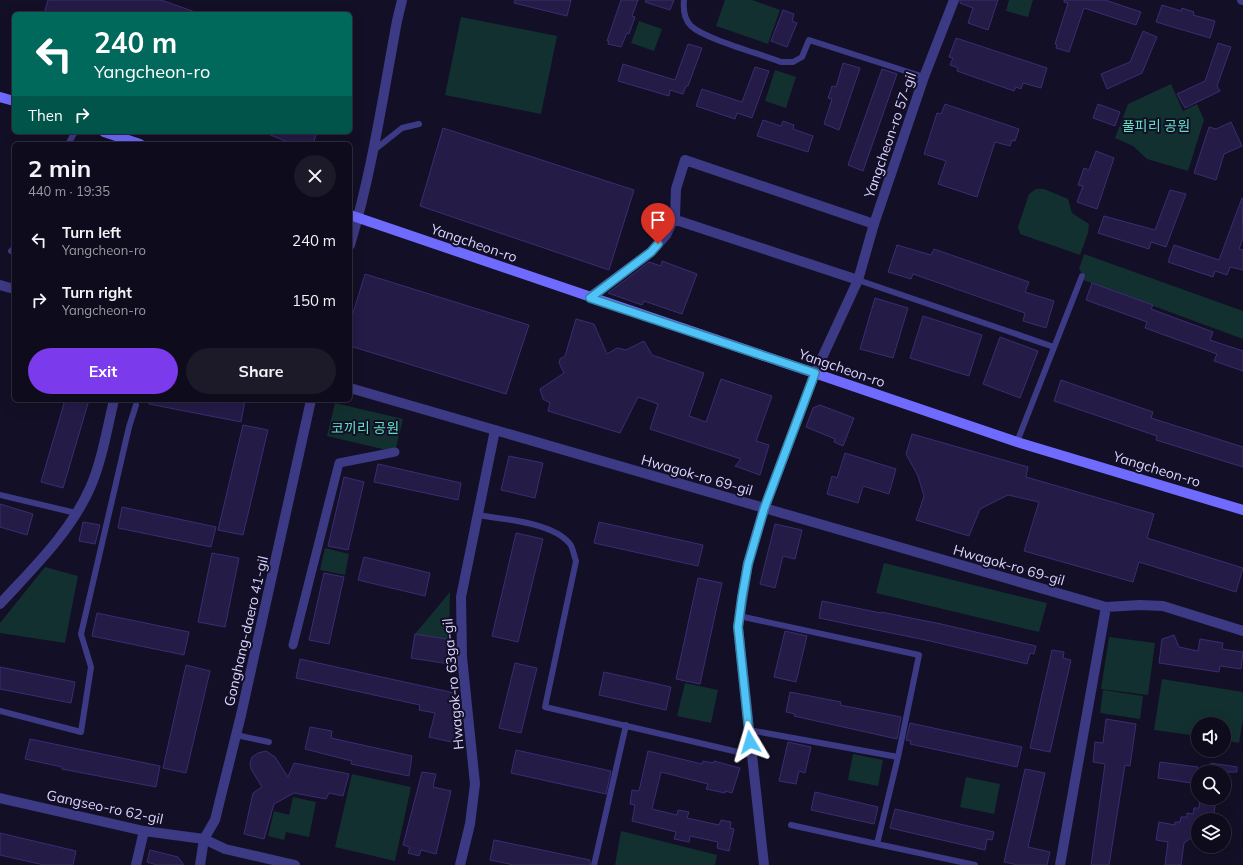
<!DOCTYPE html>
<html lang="en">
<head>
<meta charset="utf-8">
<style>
  :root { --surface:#0e0b1c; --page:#1c1929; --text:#f1f3f6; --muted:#9b9ba3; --line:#2e2b3b; --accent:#7c3aed }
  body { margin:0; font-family:Mulish,"Noto Sans KR",sans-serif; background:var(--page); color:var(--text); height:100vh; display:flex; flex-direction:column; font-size:15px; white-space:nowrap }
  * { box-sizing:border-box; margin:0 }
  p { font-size:13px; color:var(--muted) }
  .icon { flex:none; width:22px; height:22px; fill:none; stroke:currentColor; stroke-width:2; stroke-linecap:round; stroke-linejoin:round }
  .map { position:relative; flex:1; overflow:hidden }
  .drawer { position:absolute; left:12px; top:142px; width:340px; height:260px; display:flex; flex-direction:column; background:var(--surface); border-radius:6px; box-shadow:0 4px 16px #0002,0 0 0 1px var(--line) }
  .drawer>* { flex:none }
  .hud { position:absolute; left:12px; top:12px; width:340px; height:122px; border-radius:6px; box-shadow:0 4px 16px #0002,0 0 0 1px var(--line); background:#00695c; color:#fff; overflow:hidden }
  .buttons { position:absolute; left:1191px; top:717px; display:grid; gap:8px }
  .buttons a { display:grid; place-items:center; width:40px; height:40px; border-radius:50%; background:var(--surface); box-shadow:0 4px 16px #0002,0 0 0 1px var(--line); font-size:20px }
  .pin { position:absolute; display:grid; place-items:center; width:34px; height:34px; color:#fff; margin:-41px -17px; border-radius:50% 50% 50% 0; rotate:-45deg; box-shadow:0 0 4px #0007 }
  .pin .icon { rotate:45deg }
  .me { position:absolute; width:44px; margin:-22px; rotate:353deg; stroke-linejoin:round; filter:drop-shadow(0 0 3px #0008) }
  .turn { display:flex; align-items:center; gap:14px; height:84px; padding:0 16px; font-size:18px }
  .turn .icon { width:52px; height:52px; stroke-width:2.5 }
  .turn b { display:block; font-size:28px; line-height:34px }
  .then { display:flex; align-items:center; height:38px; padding:0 16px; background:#0003; gap:8px; font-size:15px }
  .round { display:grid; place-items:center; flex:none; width:42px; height:42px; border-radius:21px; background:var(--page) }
  .summary { display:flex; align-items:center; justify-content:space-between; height:68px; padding:0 16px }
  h1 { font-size:24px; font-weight:700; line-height:30px }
  .action { display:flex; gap:8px; margin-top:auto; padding:8px 16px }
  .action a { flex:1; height:46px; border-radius:24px; background:var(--accent); color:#fff; font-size:16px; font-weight:700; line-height:46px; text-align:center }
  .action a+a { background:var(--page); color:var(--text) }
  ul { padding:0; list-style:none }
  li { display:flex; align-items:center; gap:12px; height:60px; padding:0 16px }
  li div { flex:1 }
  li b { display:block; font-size:15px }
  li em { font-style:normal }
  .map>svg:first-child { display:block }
  .green { fill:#12302f }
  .building { fill:#241b47; stroke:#3b2d73 }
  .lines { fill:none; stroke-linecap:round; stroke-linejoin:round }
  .service { stroke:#3d3a85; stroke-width:6 }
  .pedestrian { stroke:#3d3a85; stroke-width:9 }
  .minor { stroke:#3d3a85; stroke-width:10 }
  .tertiary { stroke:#3d3a85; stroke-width:10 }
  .secondary { stroke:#6f6bff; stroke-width:10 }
  .route-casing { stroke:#337fa1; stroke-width:10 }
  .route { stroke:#4fc3f7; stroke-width:7 }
  .labels { text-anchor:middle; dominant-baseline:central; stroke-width:4; stroke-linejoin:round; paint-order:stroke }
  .park-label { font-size:14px; fill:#5fe0c0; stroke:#130f26 }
  .street-label { font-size:14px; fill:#d9d4ff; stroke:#130f26 }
</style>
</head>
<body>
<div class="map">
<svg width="1243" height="865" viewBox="0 0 1243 865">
  <rect width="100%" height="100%" fill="#130f26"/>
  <path class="green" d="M 725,0 L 752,0 L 780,10 L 768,44 L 716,26 Z
    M 1009,0 L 1033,0 L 1028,17 L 1006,11 Z
    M 461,17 L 557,36 L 541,114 L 445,95 Z
    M 639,21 L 662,29 L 654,51 L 631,43 Z
    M 775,70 L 796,77 L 786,108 L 765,101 Z
    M 1171,84 L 1183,111 L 1197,104 L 1204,120 L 1188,171 L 1147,159 L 1133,146 L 1115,138 L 1128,104 Z
    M 1036,189 L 1044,189 L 1068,199 L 1072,213 L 1089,224 L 1088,233 L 1080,255 L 1020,234 L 1018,227 L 1029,194 Z
    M 1084,254 L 1243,311 L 1243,339 L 1083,280 L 1085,277 L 1079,269 Z
    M 335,403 L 403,419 L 395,452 L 327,436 Z
    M 325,548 L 349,554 L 345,575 L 320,570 Z
    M 884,563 L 1047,603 L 1039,632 L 876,593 Z
    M 45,567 L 78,576 L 65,643 L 0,633 L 0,623 Z
    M 450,592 L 449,631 L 452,640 L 415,634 Z
    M 1109,637 L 1155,643 L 1148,695 L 1101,689 Z
    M 1162,679 L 1243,692 L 1243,718 L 1239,743 L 1224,740 L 1224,724 L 1198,724 L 1198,736 L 1154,730 Z
    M 685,683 L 718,690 L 711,723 L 677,716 Z
    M 1103,690 L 1143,696 L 1140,719 L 1100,713 Z
    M 853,754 L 883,760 L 878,786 L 848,780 Z
    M 352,774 L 411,787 L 395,861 L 335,847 Z
    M 966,777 L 1000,784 L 994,814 L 960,807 Z
    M 293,797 L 316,802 L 309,837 L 286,832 L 284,840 L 268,836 L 274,811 L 289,815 Z
    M 621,831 L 717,855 L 715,865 L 615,865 Z"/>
  <path class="building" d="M 48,0 L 161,0 L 198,13 L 44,14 Z
    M 515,0 L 571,0 L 567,16 L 514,3 Z
    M 621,0 L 638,0 L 632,16 L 635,17 L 629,34 L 627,33 L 621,47 L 608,44 L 609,41 L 607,41 Z
    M 646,0 L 674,0 L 670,10 L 645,2 Z
    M 960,0 L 998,0 L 988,30 L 968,23 L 973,8 L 960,3 Z
    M 1064,0 L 1105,0 L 1141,12 L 1136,25 L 1084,8 L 1069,52 L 1056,48 L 1057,45 L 1055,44 L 1068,3 L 1064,2 Z
    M 1162,5 L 1181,11 L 1182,8 L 1194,12 L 1193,15 L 1215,21 L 1210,38 L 1156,22 Z
    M 783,10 L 794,14 L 792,21 L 797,23 L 787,47 L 771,41 Z
    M 1143,31 L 1157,37 L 1142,73 L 1107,89 L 1101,74 L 1130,62 Z
    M 956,38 L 1047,68 L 1041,88 L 1023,83 L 1021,89 L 1016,87 L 1014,91 L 957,71 L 958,68 L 950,65 L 953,58 L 949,57 Z
    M 1218,43 L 1231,47 L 1217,86 L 1220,91 L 1185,108 L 1177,94 L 1205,81 Z
    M 688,44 L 702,48 L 688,86 L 686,86 L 683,94 L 670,90 L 669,96 L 618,81 L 623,64 L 675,80 Z
    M 843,63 L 860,68 L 839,130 L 824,124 L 832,99 L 828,98 L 832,86 L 836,87 Z
    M 755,67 L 769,71 L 752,118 L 737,113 L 735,119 L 696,106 L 702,89 L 742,102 Z
    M 882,69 L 897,74 L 863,171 L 848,165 Z
    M 945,104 L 1019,129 L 1015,141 L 1012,140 L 1010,146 L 995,142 L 977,197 L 938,184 L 946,161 L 924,154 L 937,113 L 941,114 Z
    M 1098,104 L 1120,112 L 1115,126 L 1093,118 Z
    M 763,120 L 781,126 L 783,121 L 794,125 L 793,129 L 813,136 L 808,152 L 757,136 Z
    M 1231,122 L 1242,146 L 1224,154 L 1216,180 L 1194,173 L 1209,127 L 1216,129 Z
    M 443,128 L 634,190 L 609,270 L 420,206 Z
    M 263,132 L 317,132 L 313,144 L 293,144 Z
    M 1096,151 L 1114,158 L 1097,209 L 1077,202 L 1083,186 L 1078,185 L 1084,168 L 1089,170 Z
    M 1170,190 L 1186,194 L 1166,247 L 1151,242 L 1149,249 L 1098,233 L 1104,216 L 1155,230 Z
    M 1242,198 L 1243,238 L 1239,249 L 1243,250 L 1243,270 L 1230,267 L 1227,275 L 1215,271 L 1213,277 L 1168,262 L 1174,245 L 1219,260 Z
    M 897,245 L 931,255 L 934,249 L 1029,282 L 1025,292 L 1054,301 L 1046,328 L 1023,321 L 1025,313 L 913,274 L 911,279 L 888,272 Z
    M 662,261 L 697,274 L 682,314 L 644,301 L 642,305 L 608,293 L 649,262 L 661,266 Z
    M 365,274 L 529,325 L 506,394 L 350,346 L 350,323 Z
    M 1092,283 L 1153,305 L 1151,309 L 1213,332 L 1210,340 L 1243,351 L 1243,371 L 1214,361 L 1217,354 L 1145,328 L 1147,322 L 1086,300 Z
    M 875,298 L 908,308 L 893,358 L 860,349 Z
    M 923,316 L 982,335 L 969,376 L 910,358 Z
    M 576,319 L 594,324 L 607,354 L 617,348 L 626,350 L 644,341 L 652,355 L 704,373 L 689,416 L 706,422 L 721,379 L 772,396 L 756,441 L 769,445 L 760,475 L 735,466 L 741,459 L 650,429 L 658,404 L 638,397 L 620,433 L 548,411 L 550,403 L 543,399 L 540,389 L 564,373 L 559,363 L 560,359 L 565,356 Z
    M 1000,337 L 1038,351 L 1020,398 L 983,384 Z
    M 1061,380 L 1153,412 L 1151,418 L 1243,447 L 1243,467 L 1156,440 L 1157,436 L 1054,401 Z
    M 65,400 L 89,400 L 63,488 L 41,482 Z
    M 150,400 L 245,400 L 241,422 L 149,404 Z
    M 820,405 L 854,418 L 843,446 L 834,442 L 835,439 L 806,427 L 813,408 Z
    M 243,425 L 268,430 L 243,535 L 218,530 Z
    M 912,434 L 1028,467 L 1026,477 L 1154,514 L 1147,538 L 1243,568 L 1236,592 L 1139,562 L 1133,582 L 1024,551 L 1039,502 L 1008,495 L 980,509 L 969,536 L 916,520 L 924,496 L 918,476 L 906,454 Z
    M 845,453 L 896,469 L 889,494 L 863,486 L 858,503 L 827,494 L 832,476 L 837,478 Z
    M 509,456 L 543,463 L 535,498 L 501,490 Z
    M 378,464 L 461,483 L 458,500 L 374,482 Z
    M 344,477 L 364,482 L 348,550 L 328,546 Z
    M 0,504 L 33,514 L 27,535 L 0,527 Z
    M 122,507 L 216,527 L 211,547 L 118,528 Z
    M 83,522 L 100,525 L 95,544 L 79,541 Z
    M 599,522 L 703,545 L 698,566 L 594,543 Z
    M 775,524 L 802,530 L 795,559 L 783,556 L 775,588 L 760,584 Z
    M 516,533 L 543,539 L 518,642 L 492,636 Z
    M 212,553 L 239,558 L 225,627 L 198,622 Z
    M 364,557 L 430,573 L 425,596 L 358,580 Z
    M 324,573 L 344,577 L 329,644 L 309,640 Z
    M 698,578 L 722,583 L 700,684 L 676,679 Z
    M 822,601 L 881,613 L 881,612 L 941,624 L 1036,646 L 1034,654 L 1030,653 L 1027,664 L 930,641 L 819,618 Z
    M 97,613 L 189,632 L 184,655 L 92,636 Z
    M 785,631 L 807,636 L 796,682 L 774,677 Z
    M 415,634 L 452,640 L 449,664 L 411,658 Z
    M 1174,635 L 1179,647 L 1198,651 L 1200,639 L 1223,643 L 1222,649 L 1243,652 L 1241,669 L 1220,666 L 1219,672 L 1159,663 L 1162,639 Z
    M 1052,650 L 1064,652 L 1063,658 L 1071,660 L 1050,752 L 1030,748 Z
    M 300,659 L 459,694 L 455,723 L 461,725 L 456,743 L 429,737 L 435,713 L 419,710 L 420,705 L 296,678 Z
    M 515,663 L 537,668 L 521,733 L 499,728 Z
    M 186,665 L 210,671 L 186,773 L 163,768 Z
    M 0,667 L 75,682 L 71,703 L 0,689 Z
    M 604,672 L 671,687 L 666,710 L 599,695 Z
    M 790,692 L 841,702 L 840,705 L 901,717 L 897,739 L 794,716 L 795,714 L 786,712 Z
    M 1106,719 L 1136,724 L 1130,766 L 1125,765 L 1109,865 L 1091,865 L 1105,764 L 1093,762 L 1095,742 L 1103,743 Z
    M 910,723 L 1022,747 L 1017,767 L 910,744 L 911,741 L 906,740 Z
    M 310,727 L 332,731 L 331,738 L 412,756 L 409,776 L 351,764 L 352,761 L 305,749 Z
    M 30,739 L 160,766 L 156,787 L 62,769 L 62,767 L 25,759 Z
    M 788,742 L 811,747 L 805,773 L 799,771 L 796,784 L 779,781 Z
    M 516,750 L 611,771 L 606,794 L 511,773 Z
    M 266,751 L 275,757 L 288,777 L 294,763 L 349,774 L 343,796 L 329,793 L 326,799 L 294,793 L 274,804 L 264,839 L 244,834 L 253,793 L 262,787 L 251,769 L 250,763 L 252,757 L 258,753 Z
    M 648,751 L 702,764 L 703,761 L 713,763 L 714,761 L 740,768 L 732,793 L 725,791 L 725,793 L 706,789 L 708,784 L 661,772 L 652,809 L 677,815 L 678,810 L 689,812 L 687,818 L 719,825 L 721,820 L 731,822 L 730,828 L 734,829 L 729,851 L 717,848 L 718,842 L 690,836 L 689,842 L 674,839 L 676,832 L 632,821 L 635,805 L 630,804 L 632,790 L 639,791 Z
    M 1160,762 L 1198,767 L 1198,784 L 1158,778 Z
    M 1211,763 L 1237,767 L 1237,772 L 1209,772 Z
    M 1025,769 L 1045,773 L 1028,847 L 1050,852 L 1047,865 L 1018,865 L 1004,862 Z
    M 422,772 L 436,774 L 433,787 L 451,791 L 436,854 L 421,850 L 419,856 L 408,853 L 410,847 L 403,845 Z
    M 815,792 L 878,807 L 874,824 L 811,810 Z
    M 1200,798 L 1216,798 L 1213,820 L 1198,820 L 1198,833 L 1184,843 L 1181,865 L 1165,865 L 1168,842 L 1156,840 L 1159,822 L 1175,825 L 1175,822 L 1180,822 L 1181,817 L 1187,817 L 1187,813 L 1193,814 L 1194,808 L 1199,808 Z
    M 895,809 L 994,832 L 992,840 L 987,839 L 985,850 L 890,828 Z
    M 0,833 L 76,851 L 73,865 L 44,865 L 0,855 Z
    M 494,840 L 590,860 L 590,865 L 514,865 L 490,860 Z
    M 150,850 L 178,857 L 184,865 L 157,865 L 147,862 Z"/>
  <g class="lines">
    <path class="service" d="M 684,0 C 683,10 684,19 691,26 C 705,39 761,54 781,62 L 793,62 L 802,57 L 809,40 L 924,77
      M 68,144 L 75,132
      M 373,151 L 402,128 L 419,124
      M 11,251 L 14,248
      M 858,280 L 1054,347
      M 1017,442 L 1082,276
      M 0,495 L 76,513
      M 477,515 C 502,519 553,522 570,544 C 573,548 574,556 576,561 L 545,707 L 751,755
      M 739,616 L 919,655 L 898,757 L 877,844 L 975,865
      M 0,711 L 81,732 L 91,667 L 81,634 L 129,427 L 136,405
      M 749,730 L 898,757
      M 236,735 L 269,742
      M 791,825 L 877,844
      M 594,865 L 626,725"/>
    <path class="pedestrian" d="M 293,645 L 339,463 L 395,452"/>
    <path class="minor" d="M 673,219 L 858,280
      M 0,285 L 14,289
      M 590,297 L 651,252 L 666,235 L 675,216 L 676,189 L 685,160 L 874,224
      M 350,388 L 1106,607 L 1140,605 L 1163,606 L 1243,631
      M 0,604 C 32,569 70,533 90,488 C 102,461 107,429 114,400
      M 136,865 L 144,831
      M 460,865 L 470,824 L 475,784 L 462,657 L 461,597 L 495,430
      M 764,865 L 738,627 L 748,563 L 764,509 L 815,373
      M 1060,865 L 1106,607"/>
    <path class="tertiary" d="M 1242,0 L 1243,0
      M 350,245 C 372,172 383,96 397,21 L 402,0
      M 815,373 L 858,280 L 874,224 L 924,77 L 954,0
      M 0,798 L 144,831 L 204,839 L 225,849 L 295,865
      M 200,865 L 204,839 L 215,820 L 241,715 L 311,400"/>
    <path class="secondary" d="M 0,97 L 14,101
      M 104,132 L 140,144
      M 350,215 L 1017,442 L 1243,510"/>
  </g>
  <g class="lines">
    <defs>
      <path id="route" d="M 658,244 L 651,252 L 590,298 L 815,373 L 764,509 L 748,564 L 742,597 L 738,627 L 750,742"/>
    </defs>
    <use href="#route" class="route-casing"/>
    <use href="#route" class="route"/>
  </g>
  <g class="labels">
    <g class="park-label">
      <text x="1156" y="126">풀피리 공원</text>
      <text x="365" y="428">코끼리 공원</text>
    </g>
    <g class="street-label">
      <text transform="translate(890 135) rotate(-71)">Yangcheon-ro 57-gil</text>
      <text transform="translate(474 243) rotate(19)">Yangcheon-ro</text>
      <text transform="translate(842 368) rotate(19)">Yangcheon-ro</text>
      <text transform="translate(1157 469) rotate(17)">Yangcheon-ro</text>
      <text transform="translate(697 475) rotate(16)">Hwagok-ro 69-gil</text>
      <text transform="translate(1009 565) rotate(16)">Hwagok-ro 69-gil</text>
      <text transform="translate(246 631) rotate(-77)">Gonghang-daero 41-gil</text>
      <text transform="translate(453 684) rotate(-95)">Hwagok-ro 63ga-gil</text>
      <text transform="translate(105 807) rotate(12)">Gangseo-ro 62-gil</text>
    </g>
  </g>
</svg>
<div class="buttons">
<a><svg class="icon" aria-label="sound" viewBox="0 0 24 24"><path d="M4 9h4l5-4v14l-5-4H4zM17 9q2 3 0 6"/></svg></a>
<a><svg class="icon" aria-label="search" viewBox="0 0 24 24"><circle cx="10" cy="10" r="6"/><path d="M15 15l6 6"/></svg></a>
<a><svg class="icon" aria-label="layers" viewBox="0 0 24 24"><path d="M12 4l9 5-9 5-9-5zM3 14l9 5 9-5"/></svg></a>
</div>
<div class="pin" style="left:658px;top:244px;background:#d93025"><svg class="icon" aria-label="arrive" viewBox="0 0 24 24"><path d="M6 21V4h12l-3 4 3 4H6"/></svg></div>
<svg class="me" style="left:750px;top:742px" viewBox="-20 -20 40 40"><path d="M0-17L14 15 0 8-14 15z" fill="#4fc3f7" stroke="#fff" stroke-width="4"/></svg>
<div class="hud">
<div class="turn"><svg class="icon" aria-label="left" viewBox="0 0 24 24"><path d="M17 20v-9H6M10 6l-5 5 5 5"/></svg><div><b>240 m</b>Yangcheon-ro</div></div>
<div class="then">Then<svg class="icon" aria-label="right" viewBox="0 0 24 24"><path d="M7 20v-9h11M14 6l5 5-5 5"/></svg></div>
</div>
<section class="drawer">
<div class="summary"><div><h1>2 min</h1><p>440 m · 19:35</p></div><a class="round"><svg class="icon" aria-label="close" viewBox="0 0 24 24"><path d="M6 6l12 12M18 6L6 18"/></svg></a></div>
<ul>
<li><svg class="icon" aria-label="left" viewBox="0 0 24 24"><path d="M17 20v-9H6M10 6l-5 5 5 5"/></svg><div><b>Turn left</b><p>Yangcheon-ro</p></div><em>240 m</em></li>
<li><svg class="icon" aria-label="right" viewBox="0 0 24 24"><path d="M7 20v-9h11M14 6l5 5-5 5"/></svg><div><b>Turn right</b><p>Yangcheon-ro</p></div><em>150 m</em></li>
</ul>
<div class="action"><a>Exit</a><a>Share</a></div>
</section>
</div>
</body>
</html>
